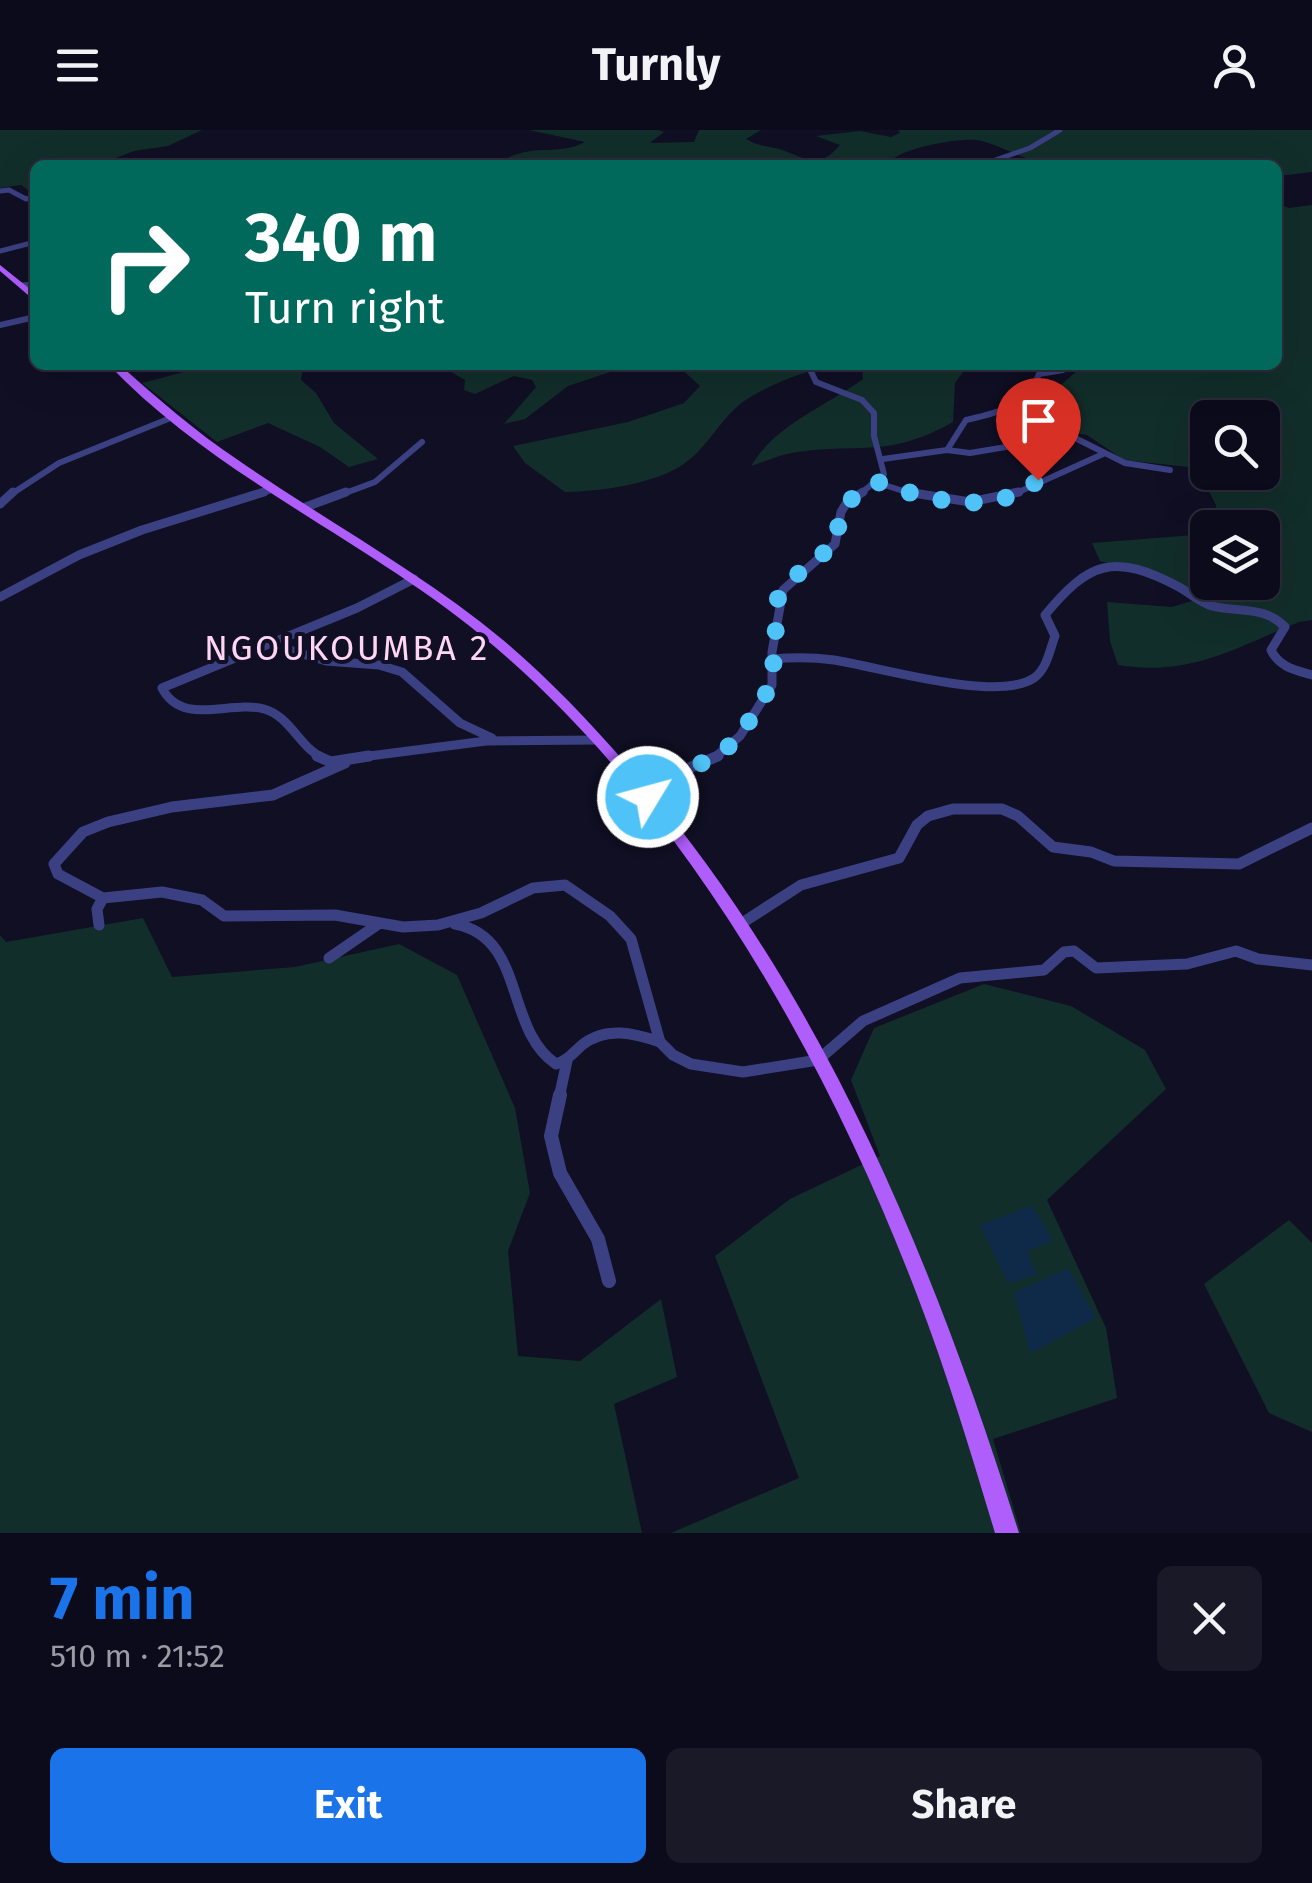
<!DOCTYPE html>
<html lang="en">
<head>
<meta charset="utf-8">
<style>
  :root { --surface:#0c0b1b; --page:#1a1928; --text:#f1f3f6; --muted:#9a9ba3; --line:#2c2b3a; --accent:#1a73e8 }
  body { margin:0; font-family:"Fira Sans",sans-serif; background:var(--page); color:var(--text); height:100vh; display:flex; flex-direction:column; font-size:38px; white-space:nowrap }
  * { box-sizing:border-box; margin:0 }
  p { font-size:32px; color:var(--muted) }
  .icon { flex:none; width:55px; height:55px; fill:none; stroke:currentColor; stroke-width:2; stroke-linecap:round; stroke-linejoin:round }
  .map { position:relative; height:1403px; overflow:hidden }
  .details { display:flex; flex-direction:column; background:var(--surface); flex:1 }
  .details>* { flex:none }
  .hud { position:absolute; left:30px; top:30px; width:1252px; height:210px; border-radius:15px; box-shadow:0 10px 40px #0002,0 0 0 2px var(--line); background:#00695c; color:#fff; overflow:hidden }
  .tools { position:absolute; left:1190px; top:270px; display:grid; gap:20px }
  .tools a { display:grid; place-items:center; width:90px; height:90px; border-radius:15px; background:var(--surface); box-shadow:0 10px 40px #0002,0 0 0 2px var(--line); font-size:50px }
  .pin { position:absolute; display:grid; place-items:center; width:85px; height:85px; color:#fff; margin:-102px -42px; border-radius:50% 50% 50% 0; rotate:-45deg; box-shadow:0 0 10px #0007 }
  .pin .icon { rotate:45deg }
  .me { position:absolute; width:110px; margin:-55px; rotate:53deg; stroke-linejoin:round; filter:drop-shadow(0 0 8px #0008) }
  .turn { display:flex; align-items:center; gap:35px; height:210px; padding:0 50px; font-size:45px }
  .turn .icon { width:130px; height:130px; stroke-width:2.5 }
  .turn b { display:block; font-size:70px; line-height:85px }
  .round { display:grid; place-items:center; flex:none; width:105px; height:105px; border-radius:15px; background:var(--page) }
  .summary { display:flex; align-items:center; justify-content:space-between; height:170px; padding:0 50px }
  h1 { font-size:60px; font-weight:700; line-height:75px; color:var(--accent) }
  .primary-button { display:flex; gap:20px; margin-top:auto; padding:20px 50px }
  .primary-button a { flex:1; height:115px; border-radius:15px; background:var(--accent); color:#fff; font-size:40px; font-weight:700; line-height:115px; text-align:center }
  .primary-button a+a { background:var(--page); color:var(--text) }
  header { display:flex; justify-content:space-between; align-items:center; height:130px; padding:0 50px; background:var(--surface); font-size:45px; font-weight:700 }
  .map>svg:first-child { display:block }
  .green { fill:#122e2a; fill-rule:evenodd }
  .water { fill:#0f2a48 }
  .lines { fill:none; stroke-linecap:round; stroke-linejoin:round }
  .minor-far4 { stroke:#3b4082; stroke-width:5 }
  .minor-far3 { stroke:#3b4082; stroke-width:6 }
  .minor-far2 { stroke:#3b4082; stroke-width:9 }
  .minor-far1 { stroke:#3b4082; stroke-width:11 }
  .minor { stroke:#3b4082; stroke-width:14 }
  .primary { fill:#af5dfb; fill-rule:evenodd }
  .route { stroke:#4fc3f7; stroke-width:18; stroke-dasharray:0 32.4 }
  .labels { text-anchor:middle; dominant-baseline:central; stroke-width:8; stroke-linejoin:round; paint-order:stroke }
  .quarter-label { font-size:35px; letter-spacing:2.5px; fill:#fed5f3; stroke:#100f24 }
</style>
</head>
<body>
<header><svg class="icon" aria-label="menu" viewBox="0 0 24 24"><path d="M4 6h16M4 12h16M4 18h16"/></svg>Turnly<svg class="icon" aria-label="person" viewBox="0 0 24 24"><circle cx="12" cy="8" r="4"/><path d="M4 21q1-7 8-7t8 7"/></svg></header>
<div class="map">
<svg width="1312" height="1403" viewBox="0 0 1312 1403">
  <rect width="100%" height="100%" fill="#100f24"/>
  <path class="green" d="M 0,0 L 202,0 L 168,16 L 134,21 L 108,31 L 112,35 L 35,35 L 35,65 L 21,55 L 0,58 Z
    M 529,0 L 658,0 L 664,2 L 650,13 L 694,12 L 699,0 L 761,0 L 746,9 C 757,16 767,16 779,19 C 805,27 817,42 840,15 L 816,6 L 860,1 L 891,7 L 900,3 L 898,0 L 1312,0 L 1312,42 L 1278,46 L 1278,35 L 1025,35 L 1029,29 C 1012,24 993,12 976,10 C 957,8 894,19 888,35 L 496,35 C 531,10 555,28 585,12 Z
    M 1278,74 L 1289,78 L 1312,75 L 1312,490 L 1299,492 C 1235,518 1189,547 1118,535 L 1110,511 L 1107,472 L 1172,477 L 1204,467 L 1168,449 L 1100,431 L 1092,413 L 1207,404 L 1208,452 L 1262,452 L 1262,398 L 1214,397 L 1216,375 L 1197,338 L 1124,330 L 1087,305 L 1039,298 L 1028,283 L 1084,235 L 1278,235 ZM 1208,288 L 1262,288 L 1262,342 L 1208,342 Z
    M 210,235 L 303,235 L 301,250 L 316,263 L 334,293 L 378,329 L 349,337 L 320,317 L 268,293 L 217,312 L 142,253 Z
    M 439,235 L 603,235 L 610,242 L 568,256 L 525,289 L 504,294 L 536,257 L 532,250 L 514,246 L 475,264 L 464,260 L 465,250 Z
    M 677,235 L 968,235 L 955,253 L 953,292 C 889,328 863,313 797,322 C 782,324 766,331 751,336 C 776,294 825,277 863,249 L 862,240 C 836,224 760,257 738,276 C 716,295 705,322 679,337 C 648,355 601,361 565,362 L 525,333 L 513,316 L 628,292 L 684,273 L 700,256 Z
    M 143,788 L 172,847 L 295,837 L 399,814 L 457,845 L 515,978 L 530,1063 L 508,1121 L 518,1226 L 580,1231 L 661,1169 L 677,1247 L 614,1274 L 642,1403 L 0,1403 L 0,805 L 6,812 Z
    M 984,854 L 1071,876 L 1145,920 L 1166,959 L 1047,1070 L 1106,1198 L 1117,1268 L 993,1309 L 1021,1403 L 671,1403 L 799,1348 L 715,1126 L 790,1069 L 880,1026 L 851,950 L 874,898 Z
    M 1289,1090 L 1312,1113 L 1312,1302 L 1269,1283 L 1204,1154 Z"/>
  <path class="water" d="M 1032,1075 L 1053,1111 L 1027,1121 L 1037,1145 L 1008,1153 L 980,1095 Z
    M 1068,1138 L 1096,1188 L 1030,1223 L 1014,1163 Z"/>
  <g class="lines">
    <path class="minor-far4" d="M 981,35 L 1030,18 L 1060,0
      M 0,61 L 9,60 L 26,69 L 35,67
      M 0,121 L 35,112
      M 21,155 L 35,154"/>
    <path class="minor-far3" d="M 0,195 L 35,187
      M 808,235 L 816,252 L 862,270 L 874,283 L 874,306 L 884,344 L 859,365
      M 947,320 L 970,323 L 1071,306 L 1125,333 L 1170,340
      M 883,329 L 947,320 L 966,290 C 997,283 1027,277 1039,244 L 1063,240 L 1063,235
      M 878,353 L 916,365
      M 10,365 L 59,333 L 173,287
      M 256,365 L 275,359
      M 340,365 L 375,352 L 422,312
      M 1012,365 L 1103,324"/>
    <path class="minor-far2" d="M 907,362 L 970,372 L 1019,362
      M 0,374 L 13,362
      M 303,378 L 346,362
      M 0,467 L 79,425 L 142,400 L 264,362
      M 270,514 L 326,531 L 379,535 L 402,542 L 460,593 L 492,608
      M 772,529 C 793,527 813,527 834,530 C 880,537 997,573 1034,548 C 1047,539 1050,519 1055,506 L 1045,485 C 1089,432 1113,422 1179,457 C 1190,463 1199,472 1212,476 C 1240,483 1263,475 1285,497 L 1271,520 C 1279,537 1295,540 1312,545
      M 323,628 C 300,618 290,586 264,579 C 230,570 182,597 162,558 L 357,478 L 414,449
      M 354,628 L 486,611 L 598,610
      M 714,628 L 740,606 L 772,555 L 772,522 L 783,460 L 835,414 L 841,382 L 847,372 L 863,362"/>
    <path class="minor-far1" d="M 317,626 L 331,632 L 369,626
      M 649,667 L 667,647 L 718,626
      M 103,768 L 58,744 L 54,734 L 83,702 L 108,692 L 172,677 L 273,665 L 345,633
      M 455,794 C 526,807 504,899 556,934 C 568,930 573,923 582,915 C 606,896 634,903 660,912
      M 99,795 L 97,779 L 103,768 L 162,762 L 202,770 L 224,786 L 335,785 L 403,797 L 438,795 L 481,783 L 533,758 L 565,755 L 610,786 L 631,809 L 660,912 L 673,925 L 691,934 L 743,942 L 818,930 L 863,891 L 960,848 L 1044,840 L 1064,822 L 1074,821 L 1096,838 L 1187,834 L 1236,821 L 1258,829 L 1312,835
      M 739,795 L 801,755 L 899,728 L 917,695 L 928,686 L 953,679 L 1002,679 L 1018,686 L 1053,717 L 1091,722 L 1114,731 L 1239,734 L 1312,698
      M 329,828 L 377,795
      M 559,968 L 567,931"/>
    <path class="minor" d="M 560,965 L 551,1006 L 560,1043 L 598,1109 L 609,1151"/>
    <path class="primary" d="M 0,135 L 35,163 L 35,171 L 0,141 Z
      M 109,235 L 120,235 C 158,269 196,302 238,330 C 326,391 421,442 503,510 C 554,553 599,602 642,652 C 826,869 934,1134 1019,1403 L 995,1403 C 971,1323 947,1243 917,1165 C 828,931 687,681 495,517 C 374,413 220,351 109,235 Z"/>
  </g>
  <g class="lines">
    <path class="route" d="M 648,667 L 667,647 L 717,627 L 740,606 L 772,554 L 778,468 L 793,448 L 835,414 L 841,382 L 847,372 L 878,352 C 926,370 995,388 1038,350"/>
  </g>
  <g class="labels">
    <g class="quarter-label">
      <text x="347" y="518">NGOUKOUMBA 2</text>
    </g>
  </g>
</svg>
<div class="tools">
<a><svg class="icon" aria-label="search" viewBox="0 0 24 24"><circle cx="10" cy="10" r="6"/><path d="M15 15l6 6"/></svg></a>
<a><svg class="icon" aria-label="layers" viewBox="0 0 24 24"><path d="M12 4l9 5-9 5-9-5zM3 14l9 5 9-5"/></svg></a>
</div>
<div class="pin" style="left:1038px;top:350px;background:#d93025"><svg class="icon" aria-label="arrive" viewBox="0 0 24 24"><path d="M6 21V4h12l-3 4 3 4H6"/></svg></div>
<svg class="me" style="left:648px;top:667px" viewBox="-20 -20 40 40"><circle r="17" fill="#4fc3f7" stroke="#fff" stroke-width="3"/><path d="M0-11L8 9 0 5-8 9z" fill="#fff"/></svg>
<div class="hud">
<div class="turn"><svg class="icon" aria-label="right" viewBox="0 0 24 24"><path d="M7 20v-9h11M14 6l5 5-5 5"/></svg><div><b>340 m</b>Turn right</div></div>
</div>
</div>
<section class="details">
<div class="summary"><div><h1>7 min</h1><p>510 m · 21:52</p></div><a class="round"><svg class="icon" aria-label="close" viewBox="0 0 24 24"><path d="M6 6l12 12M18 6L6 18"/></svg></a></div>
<div class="primary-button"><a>Exit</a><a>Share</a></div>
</section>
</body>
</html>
